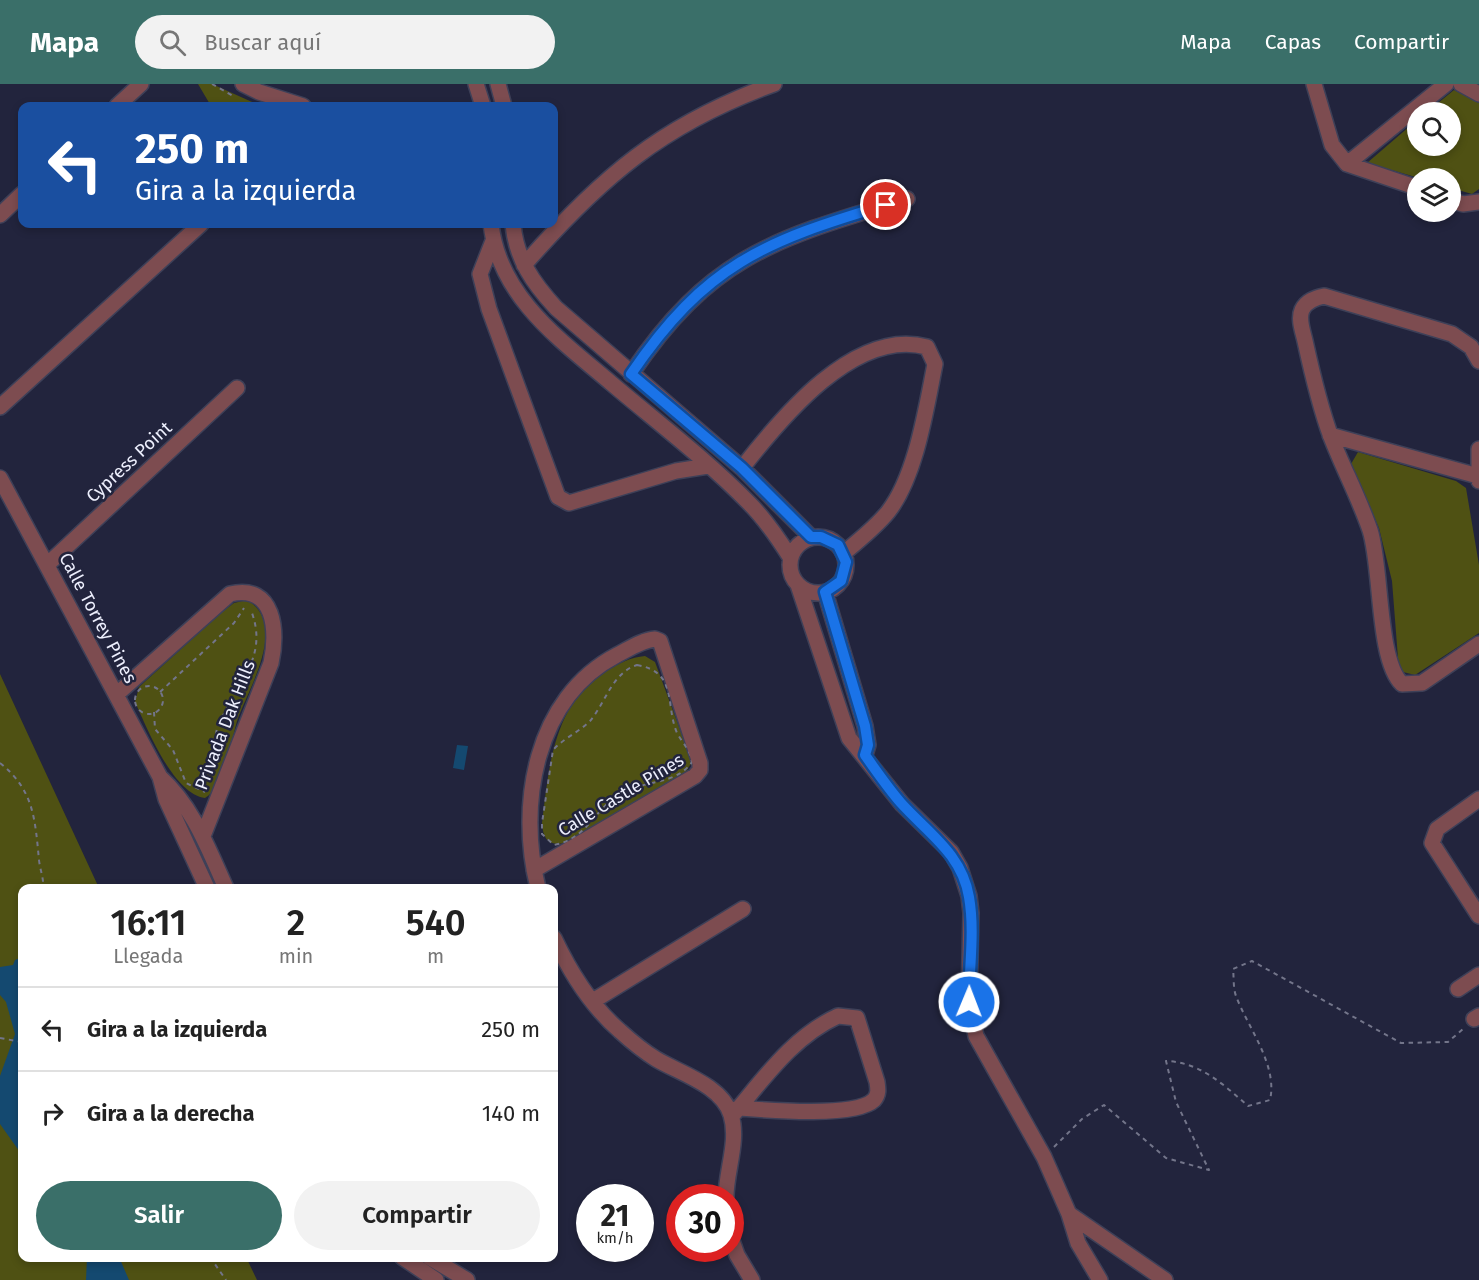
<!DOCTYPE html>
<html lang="es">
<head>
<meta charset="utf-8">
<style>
  :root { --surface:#fff; --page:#f2f2f2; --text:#222; --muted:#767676; --line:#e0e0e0; --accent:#3a6f69 }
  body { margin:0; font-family:"Fira Sans",sans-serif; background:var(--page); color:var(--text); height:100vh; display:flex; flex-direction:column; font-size:22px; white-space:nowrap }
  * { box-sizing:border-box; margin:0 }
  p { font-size:20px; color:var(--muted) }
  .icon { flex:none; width:33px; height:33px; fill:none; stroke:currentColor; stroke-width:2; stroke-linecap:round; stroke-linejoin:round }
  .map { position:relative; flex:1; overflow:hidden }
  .side { position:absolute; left:18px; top:800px; width:540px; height:378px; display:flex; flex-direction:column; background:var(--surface); border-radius:12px; box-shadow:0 3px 9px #0003 }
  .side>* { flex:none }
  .hud { position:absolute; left:18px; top:18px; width:540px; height:126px; border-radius:12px; box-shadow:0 3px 9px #0003; background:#1a4fa0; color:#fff; overflow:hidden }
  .buttons { position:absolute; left:1407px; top:18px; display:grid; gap:12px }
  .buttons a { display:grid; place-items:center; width:54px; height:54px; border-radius:50%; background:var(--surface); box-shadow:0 3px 9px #0003; font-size:30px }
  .speed { position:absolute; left:576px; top:1100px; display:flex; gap:12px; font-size:30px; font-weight:700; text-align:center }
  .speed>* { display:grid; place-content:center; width:78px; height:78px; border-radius:50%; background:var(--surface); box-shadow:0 3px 9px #0003; line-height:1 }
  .speed small { font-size:15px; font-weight:400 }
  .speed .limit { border:9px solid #d22; background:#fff; color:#111 }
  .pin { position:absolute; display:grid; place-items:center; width:51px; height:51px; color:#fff; margin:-26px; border:3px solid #fff; border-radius:50%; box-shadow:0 2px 6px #0007 }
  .me { position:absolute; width:66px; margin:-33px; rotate:1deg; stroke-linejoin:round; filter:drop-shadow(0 0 4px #0008) }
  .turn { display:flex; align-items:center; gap:21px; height:126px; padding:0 18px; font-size:27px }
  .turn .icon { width:78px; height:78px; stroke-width:2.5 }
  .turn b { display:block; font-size:42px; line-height:51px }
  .eta { display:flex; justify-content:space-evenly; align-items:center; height:102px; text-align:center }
  .eta b { font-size:36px; font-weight:600; line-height:42px }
  .cta { display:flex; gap:12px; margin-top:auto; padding:12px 18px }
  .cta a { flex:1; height:69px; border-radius:36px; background:var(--accent); color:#fff; font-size:24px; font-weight:600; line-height:69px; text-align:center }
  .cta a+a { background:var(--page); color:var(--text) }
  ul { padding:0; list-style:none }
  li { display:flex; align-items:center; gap:18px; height:84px; padding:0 18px; border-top:2px solid var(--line) }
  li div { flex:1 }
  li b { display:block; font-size:22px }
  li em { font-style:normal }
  header { display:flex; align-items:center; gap:36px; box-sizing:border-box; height:84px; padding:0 30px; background:var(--accent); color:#fff }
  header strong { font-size:28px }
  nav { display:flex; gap:33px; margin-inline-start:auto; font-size:21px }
  .search { width:420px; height:54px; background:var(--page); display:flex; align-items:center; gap:15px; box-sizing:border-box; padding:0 21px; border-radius:33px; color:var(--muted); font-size:22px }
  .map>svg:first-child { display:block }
  .green { fill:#4f5113 }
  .water { fill:#144970 }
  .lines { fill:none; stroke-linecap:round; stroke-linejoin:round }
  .minor-casing { stroke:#3e4058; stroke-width:18 }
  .path { stroke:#73758a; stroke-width:2; stroke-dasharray:4.5 4.5; stroke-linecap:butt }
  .minor { stroke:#7d4c50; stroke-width:15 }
  .route-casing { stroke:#114b97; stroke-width:15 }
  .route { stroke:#1a73e8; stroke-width:10 }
  .labels { text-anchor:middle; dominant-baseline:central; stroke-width:5; stroke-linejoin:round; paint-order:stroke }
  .street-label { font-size:18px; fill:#edeffd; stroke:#22243d }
</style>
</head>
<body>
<header>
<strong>Mapa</strong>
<div class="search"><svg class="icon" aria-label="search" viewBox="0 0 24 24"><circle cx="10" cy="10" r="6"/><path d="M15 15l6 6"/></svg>Buscar aquí</div>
<nav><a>Mapa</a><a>Capas</a><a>Compartir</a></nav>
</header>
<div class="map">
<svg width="1479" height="1196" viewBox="0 0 1479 1196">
  <rect width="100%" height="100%" fill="#22243d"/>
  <path class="green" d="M 198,0 L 212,0 L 261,22 L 211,22 Z
    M 1454,6 L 1479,19 L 1479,105 L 1472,110 L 1451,104 L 1450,94 L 1419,94 L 1367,79 L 1417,36 L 1418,62 L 1450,62 L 1450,28 L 1427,28 Z
    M 1358,368 L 1456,397 L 1466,404 L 1479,481 L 1479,549 L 1415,591 L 1399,587 L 1392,497 L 1379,444 L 1351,380 Z
    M 247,516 C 288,540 250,602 238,634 C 231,656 225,702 205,714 C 173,710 147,644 135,618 L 139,603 L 222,528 L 234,519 Z
    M 645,572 L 655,578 L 692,678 L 685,689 L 565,759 C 549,762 543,756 542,739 C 549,683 553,620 606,587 C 618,580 631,573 645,572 Z
    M 0,590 L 99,804 L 22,804 L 22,1173 L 246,1173 L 257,1196 L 0,1196 Z"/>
  <path class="water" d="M 457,661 L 468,662 L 464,686 L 453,684 Z
    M 22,873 L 22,1071 L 0,1040 L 0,992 L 15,950 L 6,918 L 0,911 L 0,883 L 13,881 L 15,876 Z
    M 87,1173 L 119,1173 L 129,1196 L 86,1196 Z"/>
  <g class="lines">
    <defs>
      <path id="minor" d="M 243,0 L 259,8 L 303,22
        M 476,0 L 483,22
        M 498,0 L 504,22
        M 1314,0 L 1332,61 L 1347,80 L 1418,104
        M 1461,0 L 1479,10
        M 117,22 L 141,0
        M 1347,80 L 1446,0
        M 1450,116 L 1463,120 L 1479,118
        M 0,131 L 22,110
        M 491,140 C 499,212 559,255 611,299 C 657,338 707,376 749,419 C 765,435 778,454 790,473
        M 513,140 C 516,175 533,199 556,224 L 742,384 L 811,453
        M 493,157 L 480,190 L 489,225 L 558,413 L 569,419 L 676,387 L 708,382
        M 524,181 C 601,93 663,40 774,0
        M 1479,277 L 1471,263 L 1452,250 L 1324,212 C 1315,214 1306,217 1302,226 C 1298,235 1303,248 1305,257 C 1312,289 1320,323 1331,353 C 1343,384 1359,414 1370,446 C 1382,483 1377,576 1402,600 L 1422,599 L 1479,560
        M 631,290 C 711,171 777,154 907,115
        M 0,323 L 201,140
        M 1330,351 L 1478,392
        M 1479,365 L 1479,397
        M 742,384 C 781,334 855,243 927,263 L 935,280 C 926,325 916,392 888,428 C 875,444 859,456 844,469
        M 0,394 L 160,693 L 166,715 L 207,804
        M790 481a28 28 0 1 1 56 0a28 28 0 1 1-56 0Z
        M 48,480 L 237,304
        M 798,501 L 849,654 L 902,720 L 951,768 L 960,784 L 969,812 L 971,829 L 969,918 L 976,952 L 1044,1073 L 1069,1130 L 1078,1159 L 1100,1196
        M 825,508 L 865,642 L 868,661 L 865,671
        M 117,610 L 230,510 C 275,499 278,548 271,579 L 203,752
        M 160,693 C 193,723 208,764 226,804
        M 1479,715 L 1437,745 L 1432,759 L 1479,832
        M 534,786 L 695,692 L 700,686 L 700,679 L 660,557 L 655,555 C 642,556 629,565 617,571 C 535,614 517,720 538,804
        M 554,854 C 570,888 591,922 620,947 C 631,957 643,967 656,975 C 679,989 722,1001 731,1031 C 739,1057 726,1087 726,1113
        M 1458,905 L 1479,891
        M 593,917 L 743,825
        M 1474,935 L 1479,932
        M 732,1032 C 763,996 792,953 838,932 L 857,934 L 877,998 C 878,1005 879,1010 874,1016 C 855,1034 765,1026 738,1024
        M 1069,1130 L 1165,1196
        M 730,1151 L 737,1171 L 752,1196
        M 402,1173 L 436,1196
        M 429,1173 L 467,1196"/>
    </defs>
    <use href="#minor" class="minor-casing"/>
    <path class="path" d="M 212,0 L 233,12
      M 637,581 C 678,588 665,621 677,649 C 683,660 690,665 692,678 C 676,701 645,696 622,709 C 593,725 589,754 554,761 L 542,750 L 542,739 L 553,666 C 564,654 579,648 590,637 C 606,618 612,589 637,581 Z
      M135 616a14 14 0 1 1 28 0a14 14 0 1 1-28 0Z
      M 160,608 L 234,539 L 244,524
      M 154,628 L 155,645 L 173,666 L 186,699 L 205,708
      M 220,668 C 219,663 216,656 216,650 C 217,641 223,632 227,624 C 244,591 266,569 252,529
      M 0,679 C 34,706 35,735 39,776 C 40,786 44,794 43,804
      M 0,954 L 22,958
      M 1054,1063 L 1082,1035 L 1104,1021 L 1166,1074 L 1209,1086 L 1176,1018 L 1166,977 C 1200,978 1224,1001 1248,1022 L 1270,1016 C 1278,981 1248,944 1236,912 C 1233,904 1234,893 1233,885 L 1252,877 L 1401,959 L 1448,958 L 1463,945
      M 210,1173 L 226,1196"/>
    <use href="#minor" class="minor"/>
  </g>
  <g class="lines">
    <defs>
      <path id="route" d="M 886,121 C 764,157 705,181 631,290 L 742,384 L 811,453 L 821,453 L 838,461 L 846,478 L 841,497 L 825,508 L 865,642 L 868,661 L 865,671 C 877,688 888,704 901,719 C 928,749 962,770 969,813 C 975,847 969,884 969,918"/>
    </defs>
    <use href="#route" class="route-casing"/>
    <use href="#route" class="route"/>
  </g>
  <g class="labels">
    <g class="street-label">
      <text transform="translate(129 378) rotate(-43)">Cypress Point</text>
      <text transform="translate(98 534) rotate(62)">Calle Torrey Pines</text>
      <text transform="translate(225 641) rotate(-69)">Privada Dak Hills</text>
      <text transform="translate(621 711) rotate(-31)">Calle Castle Pines</text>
    </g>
  </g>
</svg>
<div class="buttons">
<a><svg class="icon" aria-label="search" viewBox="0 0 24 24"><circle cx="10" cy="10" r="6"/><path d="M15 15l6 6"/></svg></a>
<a><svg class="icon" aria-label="layers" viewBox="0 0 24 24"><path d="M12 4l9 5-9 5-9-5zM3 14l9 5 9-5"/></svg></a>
</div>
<div class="speed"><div>21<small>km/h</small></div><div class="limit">30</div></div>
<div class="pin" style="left:886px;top:121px;background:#d93025"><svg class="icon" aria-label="arrive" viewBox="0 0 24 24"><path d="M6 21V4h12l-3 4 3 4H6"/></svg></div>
<svg class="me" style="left:969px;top:918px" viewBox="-20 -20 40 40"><circle r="17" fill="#1a73e8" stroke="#fff" stroke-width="3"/><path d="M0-11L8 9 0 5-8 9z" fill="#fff"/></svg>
<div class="hud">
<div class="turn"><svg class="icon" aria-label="left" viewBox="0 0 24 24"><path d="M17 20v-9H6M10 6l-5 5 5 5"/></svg><div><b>250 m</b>Gira a la izquierda</div></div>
</div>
<section class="side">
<div class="eta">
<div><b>16:11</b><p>Llegada</p></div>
<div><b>2</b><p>min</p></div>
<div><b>540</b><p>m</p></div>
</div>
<ul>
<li><svg class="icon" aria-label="left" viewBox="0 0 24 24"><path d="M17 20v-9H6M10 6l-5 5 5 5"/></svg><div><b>Gira a la izquierda</b></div><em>250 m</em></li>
<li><svg class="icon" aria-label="right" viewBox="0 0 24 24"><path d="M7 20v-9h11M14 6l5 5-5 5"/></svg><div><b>Gira a la derecha</b></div><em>140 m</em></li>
</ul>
<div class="cta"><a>Salir</a><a>Compartir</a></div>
</section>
</div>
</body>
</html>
